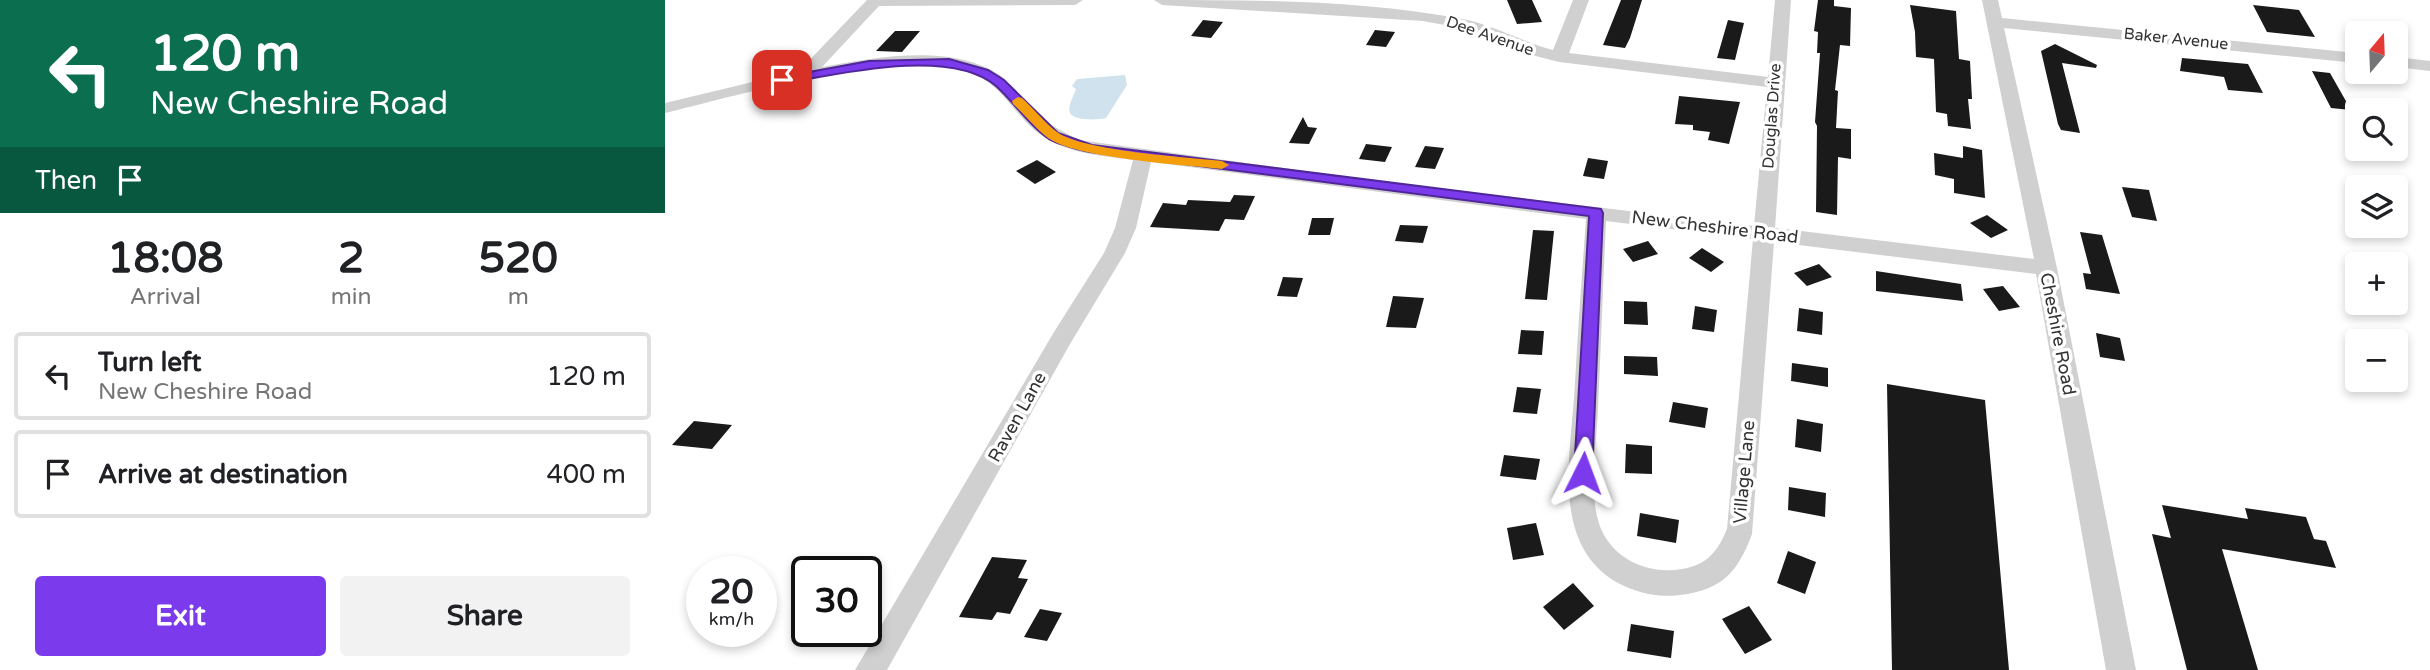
<!DOCTYPE html>
<html lang="en">
<head>
<meta charset="utf-8">
<style>
  :root { --surface:#fff; --page:#f2f2f2; --text:#202124; --muted:#757577; --line:#e0e0e0; --accent:#7c3aed }
  body { margin:0; font-family:"Varela Round",sans-serif; background:var(--page); color:var(--text); height:100vh; display:flex; flex-direction:column; font-size:26px; white-space:nowrap }
  * { box-sizing:border-box; margin:0 }
  p { font-size:23px; color:var(--muted) }
  .icon { flex:none; width:38px; height:38px; fill:none; stroke:currentColor; stroke-width:2; stroke-linecap:round; stroke-linejoin:round }
  .map { position:relative; flex:1; overflow:hidden }
  .side { display:flex; flex-direction:column; background:var(--surface); width:665px }
  .side>* { flex:none }
  .top-card { background:#0b6e4f; color:#fff; overflow:hidden }
  .needle { width:46px; rotate:19deg }
  .tools { position:absolute; left:1680px; top:21px; display:grid; gap:14px }
  .tools a { display:grid; place-items:center; width:63px; height:63px; border-radius:7px; background:var(--surface); box-shadow:0 4px 10px #0003; font-size:35px }
  .speed { position:absolute; left:21px; top:556px; display:flex; gap:14px; font-size:35px; font-weight:700; text-align:center }
  .speed>* { display:grid; place-content:center; width:91px; height:91px; border-radius:50%; background:var(--surface); box-shadow:0 4px 10px #0003; line-height:1 }
  .speed small { font-size:18px; font-weight:400 }
  .speed .limit { border:4px solid #111; border-radius:10px; background:#fff; color:#111 }
  .pin { position:absolute; display:grid; place-items:center; width:60px; height:60px; color:#fff; margin:-30px; border-radius:14px; box-shadow:0 4px 10px #0006 }
  .me { position:absolute; width:77px; margin:-38px; rotate:3deg; stroke-linejoin:round; filter:drop-shadow(0 0 5px #0008) }
  .turn { display:flex; align-items:center; gap:24px; height:147px; padding:0 35px; font-size:32px }
  .turn .icon { width:91px; height:91px; stroke-width:2.5 }
  .turn b { display:block; font-size:49px; line-height:60px }
  .then { display:flex; align-items:center; height:66px; padding:0 35px; background:#0003; gap:14px; font-size:26px }
  .eta { display:flex; justify-content:space-evenly; align-items:center; height:119px; text-align:center }
  .eta b { font-size:42px; font-weight:700; line-height:49px }
  .button { display:flex; gap:14px; margin-top:auto; padding:14px 35px }
  .button a { flex:1; height:80px; border-radius:7px; background:var(--accent); color:#fff; font-size:28px; font-weight:700; line-height:80px; text-align:center }
  .button a+a { background:var(--page); color:var(--text) }
  ul { padding:0; list-style:none }
  li { display:flex; align-items:center; gap:21px; height:88px; margin:0 14px 10px; padding:0 21px; border:4px solid var(--line); border-radius:7px }
  li div { flex:1 }
  li b { display:block; font-size:26px }
  li em { font-style:normal }
  main { display:flex; flex:1; min-height:0 }
  .map>svg:first-child { display:block }
  .water { fill:#cfe2ee }
  .building { fill:#1a1a1a }
  .lines { fill:none; stroke-linecap:round; stroke-linejoin:round }
  .street { fill:#d0d0d0; fill-rule:evenodd }
  .route { fill:#7c3aed; stroke:#51269a; stroke-width:2 }
  .slow { fill:#f59e0b }
  .labels { text-anchor:middle; dominant-baseline:central; stroke-width:7; stroke-linejoin:round; paint-order:stroke }
  .far-street-label { font-size:16px; fill:#333; stroke:#fff }
  .street-label { font-size:18px; fill:#333; stroke:#fff }
</style>
</head>
<body>
<main>
<section class="side">
<div class="top-card">
<div class="turn"><svg class="icon" aria-label="left" viewBox="0 0 24 24"><path d="M17 20v-9H6M10 6l-5 5 5 5"/></svg><div><b>120 m</b>New Cheshire Road</div></div>
<div class="then">Then<svg class="icon" aria-label="arrive" viewBox="0 0 24 24"><path d="M6 21V4h12l-3 4 3 4H6"/></svg></div>
</div>
<div class="eta">
<div><b>18:08</b><p>Arrival</p></div>
<div><b>2</b><p>min</p></div>
<div><b>520</b><p>m</p></div>
</div>
<ul>
<li><svg class="icon" aria-label="left" viewBox="0 0 24 24"><path d="M17 20v-9H6M10 6l-5 5 5 5"/></svg><div><b>Turn left</b><p>New Cheshire Road</p></div><em>120 m</em></li>
<li><svg class="icon" aria-label="arrive" viewBox="0 0 24 24"><path d="M6 21V4h12l-3 4 3 4H6"/></svg><div><b>Arrive at destination</b></div><em>400 m</em></li>
</ul>
<div class="button"><a>Exit</a><a>Share</a></div>
</section>
<div class="map">
<svg width="1765" height="670" viewBox="0 0 1765 670">
  <rect width="100%" height="100%" fill="#fff"/>
  <path class="water" d="M 460,75 L 462,85 L 441,118 C 433,120 409,121 405,113 C 402,107 409,95 411,89 L 407,86 L 412,79 Z"/>
  <path class="building" d="M 842,0 L 867,0 L 877,22 L 852,24 Z
    M 956,0 L 977,0 L 965,38 L 960,48 L 938,45 Z
    M 1153,0 L 1169,0 L 1169,6 L 1186,8 L 1185,46 L 1175,45 L 1170,90 L 1173,91 L 1171,128 L 1186,129 L 1186,159 L 1173,157 L 1172,215 L 1151,212 L 1152,126 L 1150,122 L 1155,53 L 1152,53 L 1153,32 L 1149,31 Z
    M 1245,5 L 1291,11 L 1294,59 L 1305,61 L 1307,99 L 1303,99 L 1306,129 L 1283,126 L 1282,114 L 1271,112 L 1269,59 L 1251,57 L 1250,32 Z
    M 1588,5 L 1634,10 L 1650,37 L 1602,32 Z
    M 538,20 L 558,22 L 546,38 L 526,36 Z
    M 1063,20 L 1079,23 L 1070,60 L 1052,58 Z
    M 710,30 L 730,32 L 721,47 L 701,45 Z
    M 230,31 L 255,31 L 237,52 L 211,51 Z
    M 1390,44 L 1432,65 L 1431,68 L 1397,63 L 1415,133 L 1396,130 L 1393,124 L 1376,51 Z
    M 1517,58 L 1583,64 L 1598,93 L 1563,90 L 1559,77 L 1515,71 Z
    M 1647,71 L 1665,73 L 1686,110 L 1666,108 Z
    M 1014,96 L 1075,102 L 1064,144 L 1043,140 L 1045,132 L 1028,130 L 1028,125 L 1010,124 Z
    M 638,117 L 643,127 L 652,128 L 644,144 L 624,143 Z
    M 701,144 L 727,147 L 720,162 L 694,159 Z
    M 760,146 L 779,148 L 770,169 L 750,167 Z
    M 1298,146 L 1317,150 L 1320,198 L 1289,193 L 1289,179 L 1270,175 L 1269,153 L 1298,158 Z
    M 923,158 L 943,161 L 939,179 L 918,176 Z
    M 372,160 L 391,172 L 370,184 L 351,171 Z
    M 1457,187 L 1484,190 L 1492,221 L 1467,217 Z
    M 569,195 L 590,196 L 579,220 L 560,219 L 554,231 L 485,227 L 498,203 L 521,205 L 523,200 L 565,202 Z
    M 1322,215 L 1343,230 L 1326,238 L 1305,223 Z
    M 647,218 L 669,218 L 665,235 L 643,235 Z
    M 735,225 L 763,226 L 758,243 L 730,241 Z
    M 868,230 L 889,231 L 882,300 L 860,299 Z
    M 1415,232 L 1437,235 L 1455,294 L 1421,289 L 1418,273 L 1426,274 Z
    M 983,241 L 993,254 L 968,262 L 958,249 Z
    M 1037,248 L 1059,262 L 1046,272 L 1024,258 Z
    M 1154,264 L 1167,277 L 1142,286 L 1129,273 Z
    M 1211,271 L 1296,284 L 1298,301 L 1211,291 Z
    M 618,277 L 638,278 L 632,297 L 612,296 Z
    M 1338,286 L 1355,307 L 1334,311 L 1318,289 Z
    M 728,296 L 759,298 L 751,328 L 721,327 Z
    M 959,301 L 982,302 L 983,325 L 959,324 Z
    M 1030,306 L 1052,310 L 1049,332 L 1027,329 Z
    M 1134,308 L 1158,312 L 1157,335 L 1132,331 Z
    M 856,330 L 879,331 L 877,355 L 853,354 Z
    M 1431,333 L 1455,338 L 1460,361 L 1435,357 Z
    M 959,356 L 992,357 L 993,376 L 959,374 Z
    M 1127,363 L 1163,368 L 1163,387 L 1126,381 Z
    M 1222,384 L 1320,400 L 1344,670 L 1227,670 Z
    M 852,387 L 876,389 L 872,414 L 848,412 Z
    M 1008,402 L 1043,408 L 1040,428 L 1004,422 Z
    M 1132,419 L 1158,424 L 1156,452 L 1130,447 Z
    M 29,421 L 67,425 L 47,449 L 7,445 Z
    M 961,444 L 987,446 L 987,474 L 960,473 Z
    M 839,455 L 875,459 L 871,480 L 835,476 Z
    M 1124,487 L 1161,493 L 1160,517 L 1123,510 Z
    M 1497,505 L 1583,519 L 1580,508 L 1641,517 L 1649,539 L 1661,541 L 1671,568 L 1557,549 L 1593,670 L 1522,670 L 1487,534 L 1506,538 Z
    M 975,513 L 1014,520 L 1011,543 L 972,536 Z
    M 871,523 L 879,555 L 848,560 L 842,528 Z
    M 1123,551 L 1151,562 L 1140,594 L 1112,583 Z
    M 327,557 L 362,560 L 353,578 L 363,579 L 345,614 L 332,612 L 327,620 L 294,617 Z
    M 908,583 L 929,606 L 899,630 L 878,607 Z
    M 1084,606 L 1107,640 L 1080,654 L 1057,619 Z
    M 375,609 L 397,613 L 382,641 L 359,637 Z
    M 966,624 L 1009,631 L 1006,658 L 962,651 Z"/>
  <g class="lines">
    <path class="street" d="M 202,0 L 418,0 L 410,5 L 214,6 L 157,67 C 211,57 286,43 335,75 L 386,125 L 414,140 L 706,180 L 1089,226 L 1102,87 L 894,62 L 847,50 L 796,28 L 758,21 L 497,5 L 489,0 C 591,0 697,0 798,19 C 828,25 858,42 888,50 L 908,0 L 924,0 L 904,53 L 1103,77 L 1110,0 L 1126,0 L 1110,228 L 1369,259 L 1317,0 L 1333,0 L 1337,18 L 1692,53 L 1692,63 L 1339,28 L 1392,268 L 1471,670 L 1441,670 L 1371,274 L 1109,242 L 1087,534 C 1073,572 1057,590 1015,595 C 994,598 972,593 953,583 C 883,544 907,449 910,383 C 913,328 917,274 921,219 L 486,162 L 471,228 L 460,253 L 405,344 L 222,670 L 190,670 L 389,332 L 439,253 L 450,228 L 468,160 C 431,155 392,153 364,125 C 348,109 335,88 315,77 C 251,43 70,96 0,113 L 0,103 L 134,71 ZM 941,221 L 1088,239 L 1062,529 C 1053,551 1042,565 1017,569 C 987,574 955,563 939,535 C 921,503 932,444 933,408 C 936,346 938,283 941,221 Z
      M 1731,57 L 1765,61 L 1765,71 L 1731,67 Z"/>
  </g>
  <path class="route" d="M 284,59 L 323,70 L 339,80 L 393,133 L 427,145 L 936,209 L 938,213 L 927,473 L 924,478 L 918,480 L 911,478 L 909,473 L 924,216 L 425,152 C 412,149 395,145 384,139 C 365,127 348,101 331,86 C 285,47 173,74 117,84 L 111,80 L 117,77 L 204,61 Z"/>
  <path class="slow" d="M 353,97 L 357,98 C 369,109 380,123 392,132 C 418,151 521,157 557,161 L 564,165 L 557,169 C 519,165 410,158 383,138 C 370,128 360,115 348,104 L 347,101 Z"/>
  <g class="labels">
    <g class="far-street-label">
      <text transform="translate(825 36) rotate(19)">Dee Avenue</text>
      <text transform="translate(1511 39) rotate(6)">Baker Avenue</text>
      <text transform="translate(1107 116) rotate(-86)">Douglas Drive</text>
    </g>
    <g class="street-label">
      <text transform="translate(1050 227) rotate(7)">New Cheshire Road</text>
      <text transform="translate(1393 334) rotate(79)">Cheshire Road</text>
      <text transform="translate(352 417) rotate(-61)">Raven Lane</text>
      <text transform="translate(1079 472) rotate(-85)">Village Lane</text>
    </g>
  </g>
</svg>
<div class="tools">
<a><svg class="needle" viewBox="-14 -14 28 28"><path d="M0-13l5 13h-10z" fill="#e53935"/><path d="M0 13l5-13h-10z" fill="#757577"/></svg></a>
<a><svg class="icon" aria-label="search" viewBox="0 0 24 24"><circle cx="10" cy="10" r="6"/><path d="M15 15l6 6"/></svg></a>
<a><svg class="icon" aria-label="layers" viewBox="0 0 24 24"><path d="M12 4l9 5-9 5-9-5zM3 14l9 5 9-5"/></svg></a>
<a>+</a>
<a>−</a>
</div>
<div class="speed"><div>20<small>km/h</small></div><div class="limit">30</div></div>
<div class="pin" style="left:117px;top:80px;background:#d93025"><svg class="icon" aria-label="arrive" viewBox="0 0 24 24"><path d="M6 21V4h12l-3 4 3 4H6"/></svg></div>
<svg class="me" style="left:918px;top:473px" viewBox="-20 -20 40 40"><path d="M0-17L14 15 0 8-14 15z" fill="#7c3aed" stroke="#fff" stroke-width="4"/></svg>
</div>
</main>
</body>
</html>
